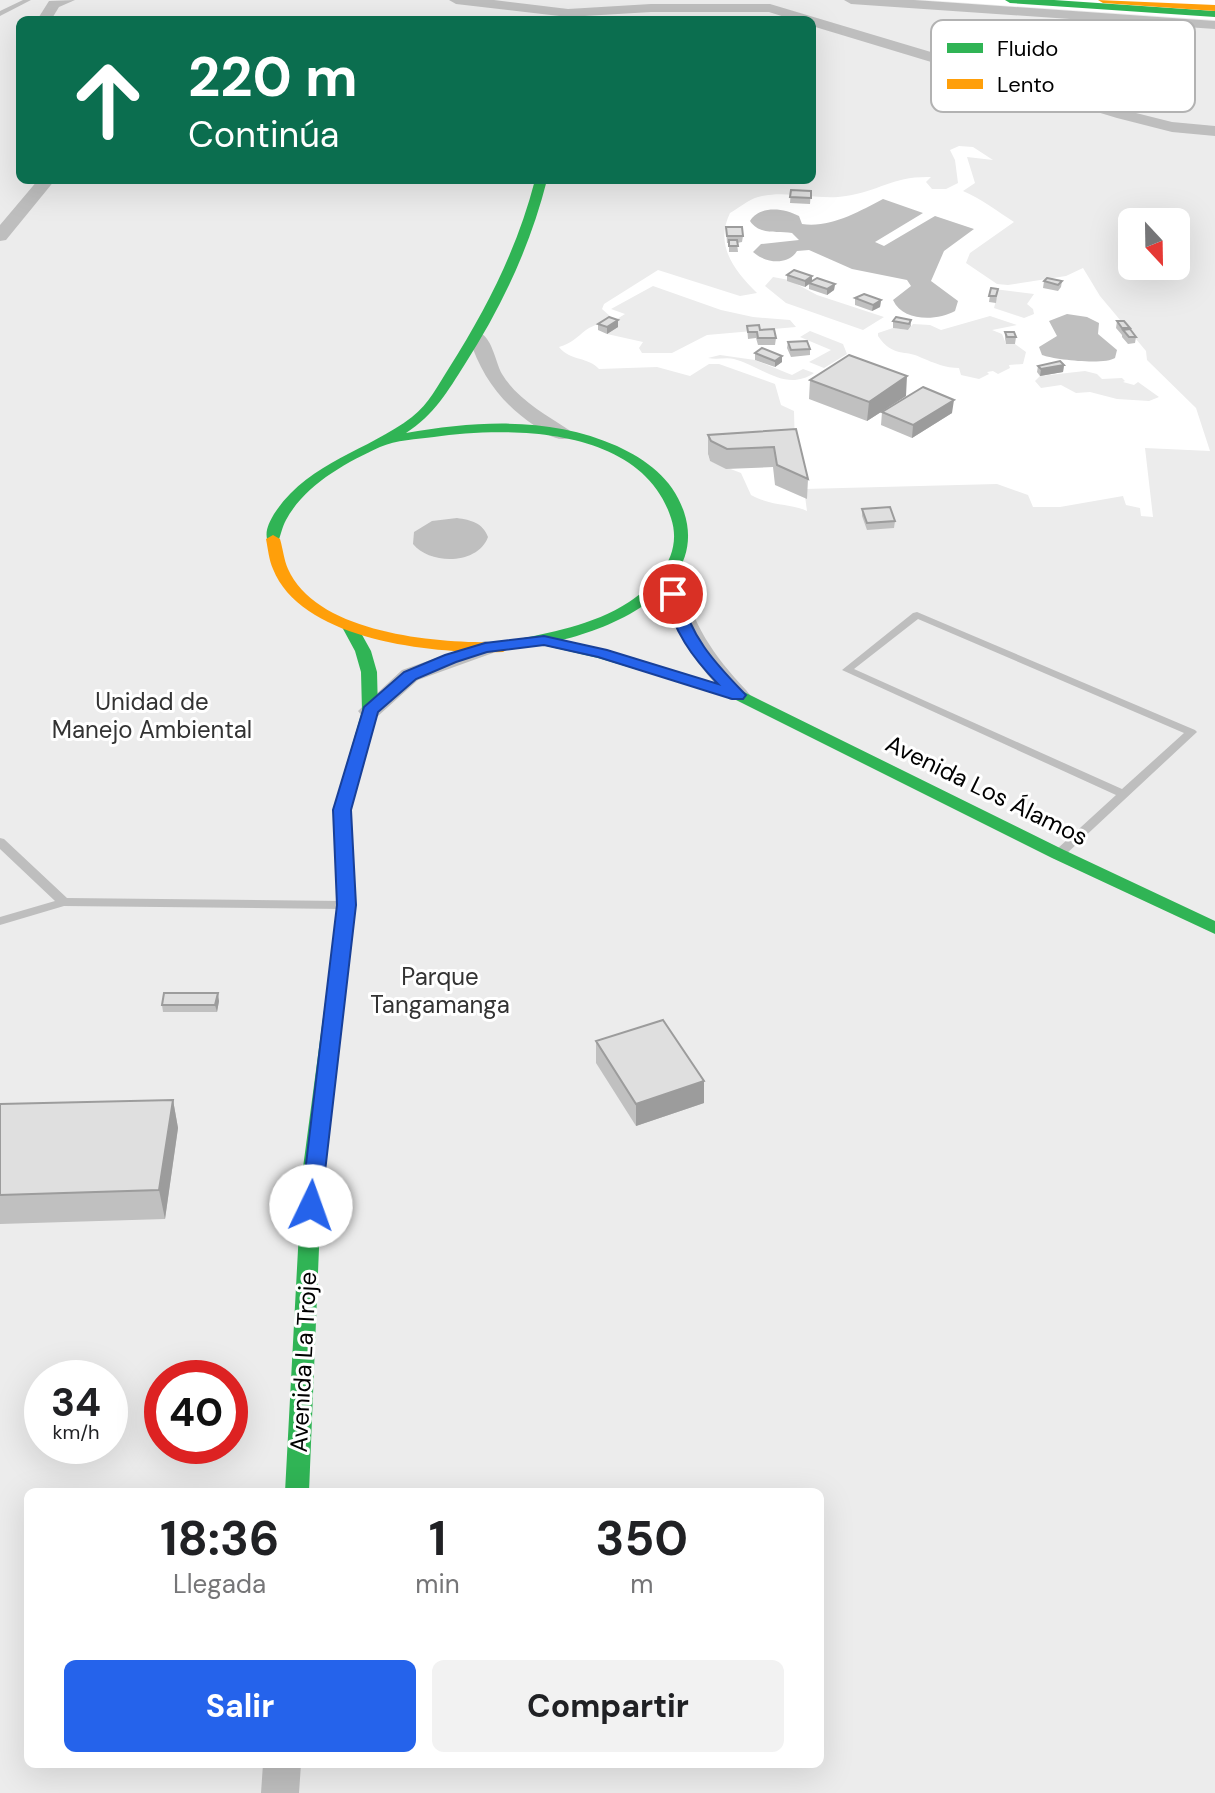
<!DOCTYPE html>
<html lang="es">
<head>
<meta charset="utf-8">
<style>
  :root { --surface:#fff; --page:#f2f2f2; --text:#202124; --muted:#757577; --accent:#2563eb }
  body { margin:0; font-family:"DM Sans",sans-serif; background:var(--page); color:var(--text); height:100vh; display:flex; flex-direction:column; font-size:30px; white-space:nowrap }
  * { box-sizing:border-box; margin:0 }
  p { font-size:26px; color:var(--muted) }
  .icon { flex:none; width:44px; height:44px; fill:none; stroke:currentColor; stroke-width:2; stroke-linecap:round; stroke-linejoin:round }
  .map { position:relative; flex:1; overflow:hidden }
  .panel { position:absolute; left:24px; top:1488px; width:800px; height:280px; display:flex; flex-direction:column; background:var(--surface); border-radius:12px; box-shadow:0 8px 32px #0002 }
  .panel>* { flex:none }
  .top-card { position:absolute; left:16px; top:16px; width:800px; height:168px; border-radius:12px; box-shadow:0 8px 32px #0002; background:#0b6e4f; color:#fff; overflow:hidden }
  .needle { width:52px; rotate:158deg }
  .buttons { position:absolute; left:1118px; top:208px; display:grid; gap:16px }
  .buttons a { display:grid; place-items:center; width:72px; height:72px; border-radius:12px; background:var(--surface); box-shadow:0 8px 32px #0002; font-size:40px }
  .speed { position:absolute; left:24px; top:1360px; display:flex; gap:16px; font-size:40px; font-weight:700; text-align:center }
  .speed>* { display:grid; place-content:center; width:104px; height:104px; border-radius:50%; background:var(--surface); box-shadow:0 8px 32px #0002; line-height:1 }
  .speed small { font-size:20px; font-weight:400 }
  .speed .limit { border:12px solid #d22; background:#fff; color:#111 }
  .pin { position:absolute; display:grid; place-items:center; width:68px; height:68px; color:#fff; margin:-34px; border:4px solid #fff; border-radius:50%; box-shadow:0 2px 8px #0007 }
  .me { position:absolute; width:88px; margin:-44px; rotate:3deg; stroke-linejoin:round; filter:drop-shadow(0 0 6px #0008) }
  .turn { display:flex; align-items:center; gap:28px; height:168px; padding:0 40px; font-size:36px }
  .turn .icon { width:104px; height:104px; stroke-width:2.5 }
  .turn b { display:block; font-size:56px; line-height:68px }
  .eta { display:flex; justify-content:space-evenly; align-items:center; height:136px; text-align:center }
  .eta b { font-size:48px; font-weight:700; line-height:56px }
  .action { display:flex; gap:16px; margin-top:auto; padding:16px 40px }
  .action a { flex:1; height:92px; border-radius:12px; background:var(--accent); color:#fff; font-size:32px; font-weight:700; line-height:92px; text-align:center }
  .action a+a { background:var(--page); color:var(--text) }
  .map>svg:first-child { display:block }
  .green { fill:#ececec; fill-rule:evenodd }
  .water { fill:#bfbfbf }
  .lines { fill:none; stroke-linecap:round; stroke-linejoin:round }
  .lane { fill:#bebebe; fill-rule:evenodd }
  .street { fill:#bebebe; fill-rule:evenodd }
  .fast { fill:#30b455; fill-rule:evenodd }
  .slow { fill:#ff9f0a; fill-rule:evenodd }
  .wall { fill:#c0c0c0 }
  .shaded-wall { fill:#9c9c9c }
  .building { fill:#dfdfdf; stroke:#9c9c9c; stroke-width:2 }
  .route { fill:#2563eb; stroke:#184099; stroke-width:2 }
  .labels { text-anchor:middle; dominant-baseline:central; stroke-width:6; stroke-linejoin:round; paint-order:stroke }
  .park-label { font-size:24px; fill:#333; stroke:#fff }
  .street-label { font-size:24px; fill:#000; stroke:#fff }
  .key { fill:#fff; stroke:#b2b2b2; stroke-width:2 }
  .key-label { font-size:22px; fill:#000 }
</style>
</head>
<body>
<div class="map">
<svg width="1215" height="1793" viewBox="0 0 1215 1793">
  <rect width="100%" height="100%" fill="#fff"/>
  <path class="green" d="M 0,0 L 925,0 L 1215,20 L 1215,1793 L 0,1793 ZM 20,20 L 812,20 L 812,180 L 20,180 ZM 959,146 L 973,147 L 993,160 L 967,157 L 975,183 L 963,191 C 982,199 997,211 1014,222 L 970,253 L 966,263 L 997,284 L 1008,285 L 1066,276 L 1083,268 L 1100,296 L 1146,351 L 1147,360 L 1196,408 L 1210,451 L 1145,448 L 1153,517 L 1141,516 L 1140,508 L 1126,505 L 1123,496 L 1060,507 L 1033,507 L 1028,495 L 997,484 L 804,489 L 807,511 C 790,503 773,507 751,495 L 741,473 L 710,461 L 708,455 L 795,449 L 794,411 L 781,405 L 775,384 L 719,364 L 709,364 L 690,376 L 657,367 L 599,369 C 589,357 570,361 559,347 C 572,343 576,338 586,330 C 594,324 604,324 611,317 L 602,309 L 604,304 L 658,270 L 740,296 L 757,293 C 735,271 714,246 730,213 C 739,208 748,200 758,197 C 785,189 818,201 846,196 C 880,191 892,176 931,177 L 926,182 L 932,189 L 946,189 L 958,183 L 955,160 L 950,150 ZM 1132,222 L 1176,222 L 1176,266 L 1132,266 ZM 42,1378 L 110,1378 L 110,1446 L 42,1446 ZM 162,1378 L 230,1378 L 230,1446 L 162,1446 ZM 28,1492 L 820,1492 L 820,1764 L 28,1764 Z
    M 773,277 L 789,280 L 817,295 L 884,317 L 863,330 L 786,303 L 765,286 Z
    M 653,286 L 721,310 L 753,317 L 790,320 L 796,327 L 707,335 L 672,353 L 642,353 L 639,348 L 643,342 L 607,334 L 617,327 L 609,324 L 625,314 L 611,309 Z
    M 994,289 L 1034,294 L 1027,304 L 1033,309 L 1034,314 L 1024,318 L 994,308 L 997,296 L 990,295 Z
    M 990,316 L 1017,325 L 992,330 L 1002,334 L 1006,344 L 1015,344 L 1026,352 L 1023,364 L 1009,365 L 1010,368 L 998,374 L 993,371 L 987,372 L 989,374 L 979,379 L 961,375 L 959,368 C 946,368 934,363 922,358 C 905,349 893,358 878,336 L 878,333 L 893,328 L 908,330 L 913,324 L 930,325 L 941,330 Z
    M 810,331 L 843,344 L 847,354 L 824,368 L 809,362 L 831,350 L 800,337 Z
    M 720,355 L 755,360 L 792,375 L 803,369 L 814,373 C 786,392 763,367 734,359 C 726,357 717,360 708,358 Z
    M 1085,371 L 1097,374 L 1102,379 L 1122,378 L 1125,381 L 1123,382 L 1134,385 L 1138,382 L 1159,397 L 1149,401 L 1117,399 L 1090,392 L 1076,393 L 1061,385 L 1041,388 L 1035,381 L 1040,376 Z"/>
  <path class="water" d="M 883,199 L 923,213 L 875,242 L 884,246 L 935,216 L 974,229 L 944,251 L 931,281 L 958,301 L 955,311 C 937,321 903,322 893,300 L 911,286 L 907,280 L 852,269 L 809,250 L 797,251 C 788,266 765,263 753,252 L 761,244 L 799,240 L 792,233 C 777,231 759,235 750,221 C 760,205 784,208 799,216 L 802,224 C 831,228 858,212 883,199 Z
    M 1067,314 L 1087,317 L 1099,323 L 1098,334 L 1117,350 L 1115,358 C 1105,365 1055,360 1042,355 L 1039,347 L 1057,336 L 1049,321 Z
    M 457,518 C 471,520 483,523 488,537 C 478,565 430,565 413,544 L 414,532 L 432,521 Z"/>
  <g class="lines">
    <path class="lane" d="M 23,0 L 31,0 L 0,16 L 0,11 Z
      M 917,612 L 1195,730 L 1197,732 L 1065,855 L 1057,855 L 1055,852 L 1057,849 L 1116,795 L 842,670 L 913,613 ZM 918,619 L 1184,733 L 1122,789 L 854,669 Z
      M 0,838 L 4,839 L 67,898 L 343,901 L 349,905 L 343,909 L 64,906 L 0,925 L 0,917 L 55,901 L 0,849 Z"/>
    <path class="street" d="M 75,0 L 59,7 L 51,20 L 37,20 L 49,1 Z
      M 449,0 L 494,0 L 568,9 L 651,4 L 770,4 L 1128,111 L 1172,122 L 1215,126 L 1215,136 L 1172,132 L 1117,118 L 812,26 L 812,20 L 794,20 L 769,12 L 651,12 L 568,17 L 456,4 Z
      M 844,0 L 914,0 L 1215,21 L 1215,29 L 851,4 Z
      M 38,180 L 55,180 L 6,240 L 0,241 L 0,225 Z
      M 478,332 C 492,336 495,361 502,374 C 517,399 545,414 569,430 L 572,434 L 569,438 C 556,442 546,433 535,426 C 501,403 482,377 469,338 Z
      M 670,569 L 681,576 C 692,624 713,655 746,690 L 750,695 L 746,700 L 730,700 C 694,662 670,627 659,576 Z
      M 485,641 L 493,643 L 496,648 L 493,653 L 418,680 L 378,716 L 362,716 L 358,711 L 402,670 Z
      M 263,1764 L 301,1764 L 299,1793 L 261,1793 Z"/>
    <path class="fast" d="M 1005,0 L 1054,0 L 1215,11 L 1215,17 L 1010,3 Z
      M 535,180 L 547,180 C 530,247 502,306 465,364 C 448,391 434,415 406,433 C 476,421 550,416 617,446 C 647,460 673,479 684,512 C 708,585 620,626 562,640 L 744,692 L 1064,850 L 1215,921 L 1215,934 L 1052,858 L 732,698 L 598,658 L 542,645 L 497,650 L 495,647 L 497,644 C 543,633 589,628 629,602 C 658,583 683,554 671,518 C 642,427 511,426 434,437 C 417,439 396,440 380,447 C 345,463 305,485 286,520 C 282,527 281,535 278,542 L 268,542 C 264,532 269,523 274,514 C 308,462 366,452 412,417 C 429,404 438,385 449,368 C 487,308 517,249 535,180 Z
      M 350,622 L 356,624 L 371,651 L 377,672 L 378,711 L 351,810 L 356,905 L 322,1175 L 309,1492 L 285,1492 L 302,1175 L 338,905 L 333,810 L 362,711 L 361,672 L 355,651 L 342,627 Z"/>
    <path class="slow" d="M 1098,0 L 1215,5 L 1215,11 L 1103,3 Z
      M 273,535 L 280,539 C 283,549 284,560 288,569 C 317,635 442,644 503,642 L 511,647 L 503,652 C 437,654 302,642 273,569 C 269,560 268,549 266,539 Z"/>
  </g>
  <path class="wall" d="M 791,190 L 811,191 L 810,204 L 790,203 Z
    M 726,227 L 743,236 L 742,242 L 737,243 L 738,252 L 729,252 L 729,243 L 727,243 Z
    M 787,275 L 812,281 L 835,284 L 834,290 L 827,295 L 809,289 L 809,284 L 805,287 L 787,281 Z
    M 1044,281 L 1062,281 L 1061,287 L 1058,291 L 1043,288 Z
    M 991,288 L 998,289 L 996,303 L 989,302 Z
    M 855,298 L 881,300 L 880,307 L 872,311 L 855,305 Z
    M 911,320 L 911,326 L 908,330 L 893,328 L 893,321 Z
    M 1117,321 L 1130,328 L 1129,330 L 1136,337 L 1135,343 L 1128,344 L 1122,337 L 1122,335 L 1116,328 Z
    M 598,324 L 618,327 L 607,334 L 598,330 Z
    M 747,326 L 760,330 L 776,338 L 775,345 L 758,345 L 756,338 L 748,339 Z
    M 1005,332 L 1016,337 L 1015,344 L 1006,344 L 1005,338 Z
    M 788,342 L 810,349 L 810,355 L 791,357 L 787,348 Z
    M 755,353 L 782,356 L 782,362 L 775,367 L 755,360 Z
    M 1064,365 L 1063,372 L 1040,376 L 1037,372 L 1038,366 Z
    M 810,380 L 906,396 L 867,421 L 809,399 Z
    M 882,412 L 952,413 L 912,438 L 881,425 Z
    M 796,429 L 808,479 L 807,499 L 775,485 L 773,467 L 726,469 L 710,461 L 708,454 L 708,435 Z
    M 862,509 L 895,521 L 894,528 L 867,530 L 862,516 Z
    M 219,1001 L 217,1012 L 163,1012 L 162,1005 Z
    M 596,1041 L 704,1081 L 704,1103 L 636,1126 L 596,1063 Z
    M 173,1100 L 178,1128 L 165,1219 L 0,1224 L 0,1104 Z"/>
  <path class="shaded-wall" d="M 812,276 L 812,282 L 805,287 L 805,281 Z
    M 835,284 L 834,290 L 827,295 L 827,289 Z
    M 881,300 L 880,307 L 872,311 L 873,305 Z
    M 618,320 L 618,327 L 607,334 L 607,327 Z
    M 782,356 L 782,362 L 775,367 L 775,361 Z
    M 1064,365 L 1063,372 L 1040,376 L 1041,369 Z
    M 907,376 L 906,396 L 867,421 L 869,402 Z
    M 954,400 L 952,413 L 912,438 L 913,425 Z
    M 218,993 L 219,1001 L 217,1012 L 215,1005 Z
    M 704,1081 L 704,1103 L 636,1126 L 636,1104 Z
    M 173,1100 L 178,1128 L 165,1219 L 159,1190 Z"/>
  <path class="building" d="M 791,190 L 811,191 L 811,198 L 790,197 Z
    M 726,227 L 742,227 L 743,236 L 727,236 Z
    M 729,240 L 737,240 L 738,246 L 729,246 Z
    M 794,270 L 812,276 L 805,281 L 787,275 Z
    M 817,278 L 835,284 L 827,289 L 809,283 Z
    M 1047,278 L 1062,281 L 1058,285 L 1044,281 Z
    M 991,288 L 998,289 L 996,296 L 989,296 Z
    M 864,294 L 881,300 L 873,305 L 855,298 Z
    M 609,317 L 618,320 L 607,327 L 598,324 Z
    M 896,317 L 911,320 L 909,324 L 893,321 Z
    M 1117,321 L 1124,321 L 1130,328 L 1122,328 Z
    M 759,325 L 760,330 L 774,329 L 776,338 L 758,338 L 757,332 L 748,332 L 747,326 Z
    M 1130,329 L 1136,337 L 1129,337 L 1123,330 Z
    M 1005,332 L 1014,332 L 1016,337 L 1007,337 Z
    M 807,341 L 810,349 L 791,350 L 788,342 Z
    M 762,348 L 782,356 L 775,361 L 755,353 Z
    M 849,355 L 907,376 L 869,402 L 810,380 Z
    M 1060,361 L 1064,365 L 1041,369 L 1038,366 Z
    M 923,387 L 954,400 L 913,425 L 882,412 Z
    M 796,429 L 808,479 L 777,465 L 774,447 L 727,449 L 711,441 L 708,435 Z
    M 890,507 L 895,521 L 867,523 L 862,509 Z
    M 164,993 L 218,993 L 215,1005 L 162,1005 Z
    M 663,1020 L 704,1081 L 636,1104 L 596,1041 Z
    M 173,1100 L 159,1190 L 0,1195 L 0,1104 Z"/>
  <path class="route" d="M 673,590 L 681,594 C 689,635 715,663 743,692 L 746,695 L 743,699 L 732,699 L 598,657 L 544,645 L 487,652 L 456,662 L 416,679 L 378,712 L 351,810 L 356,905 L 321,1206 L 318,1212 L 304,1212 L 301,1206 L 337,905 L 333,810 L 364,707 L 404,672 L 445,655 L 485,643 L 544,636 L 607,650 L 718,684 C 693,658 672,630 666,594 Z"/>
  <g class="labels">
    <g class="park-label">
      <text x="152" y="701">Unidad de<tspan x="152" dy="28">Manejo Ambiental</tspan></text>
      <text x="440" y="976">Parque<tspan x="440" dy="28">Tangamanga</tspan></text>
    </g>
    <g class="street-label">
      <text transform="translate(987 790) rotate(26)">Avenida Los Álamos</text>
      <text transform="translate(303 1362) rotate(-87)">Avenida La Troje</text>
    </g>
  </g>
  <rect x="931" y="20" width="264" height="92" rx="12" class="key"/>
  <rect x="947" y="43" width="36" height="10" fill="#30b455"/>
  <rect x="947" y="79" width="36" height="10" fill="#ff9f0a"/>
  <g class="key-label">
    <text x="997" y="56">Fluido</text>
    <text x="997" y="92">Lento</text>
  </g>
</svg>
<div class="buttons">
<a><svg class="needle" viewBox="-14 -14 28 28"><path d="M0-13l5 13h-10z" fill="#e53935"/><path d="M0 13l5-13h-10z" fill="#757577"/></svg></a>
</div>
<div class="speed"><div>34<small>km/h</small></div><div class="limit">40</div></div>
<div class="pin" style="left:673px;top:594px;background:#d93025"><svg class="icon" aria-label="arrive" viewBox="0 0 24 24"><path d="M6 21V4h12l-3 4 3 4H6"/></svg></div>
<svg class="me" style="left:311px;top:1206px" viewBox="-20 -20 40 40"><circle r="19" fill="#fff"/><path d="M0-13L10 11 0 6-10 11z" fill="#2563eb"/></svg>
<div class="top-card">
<div class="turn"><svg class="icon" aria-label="ahead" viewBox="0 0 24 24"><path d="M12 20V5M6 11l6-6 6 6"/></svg><div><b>220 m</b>Continúa</div></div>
</div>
<section class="panel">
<div class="eta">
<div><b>18:36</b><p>Llegada</p></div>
<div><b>1</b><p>min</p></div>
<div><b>350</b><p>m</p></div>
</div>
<div class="action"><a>Salir</a><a>Compartir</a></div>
</section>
</div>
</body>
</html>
